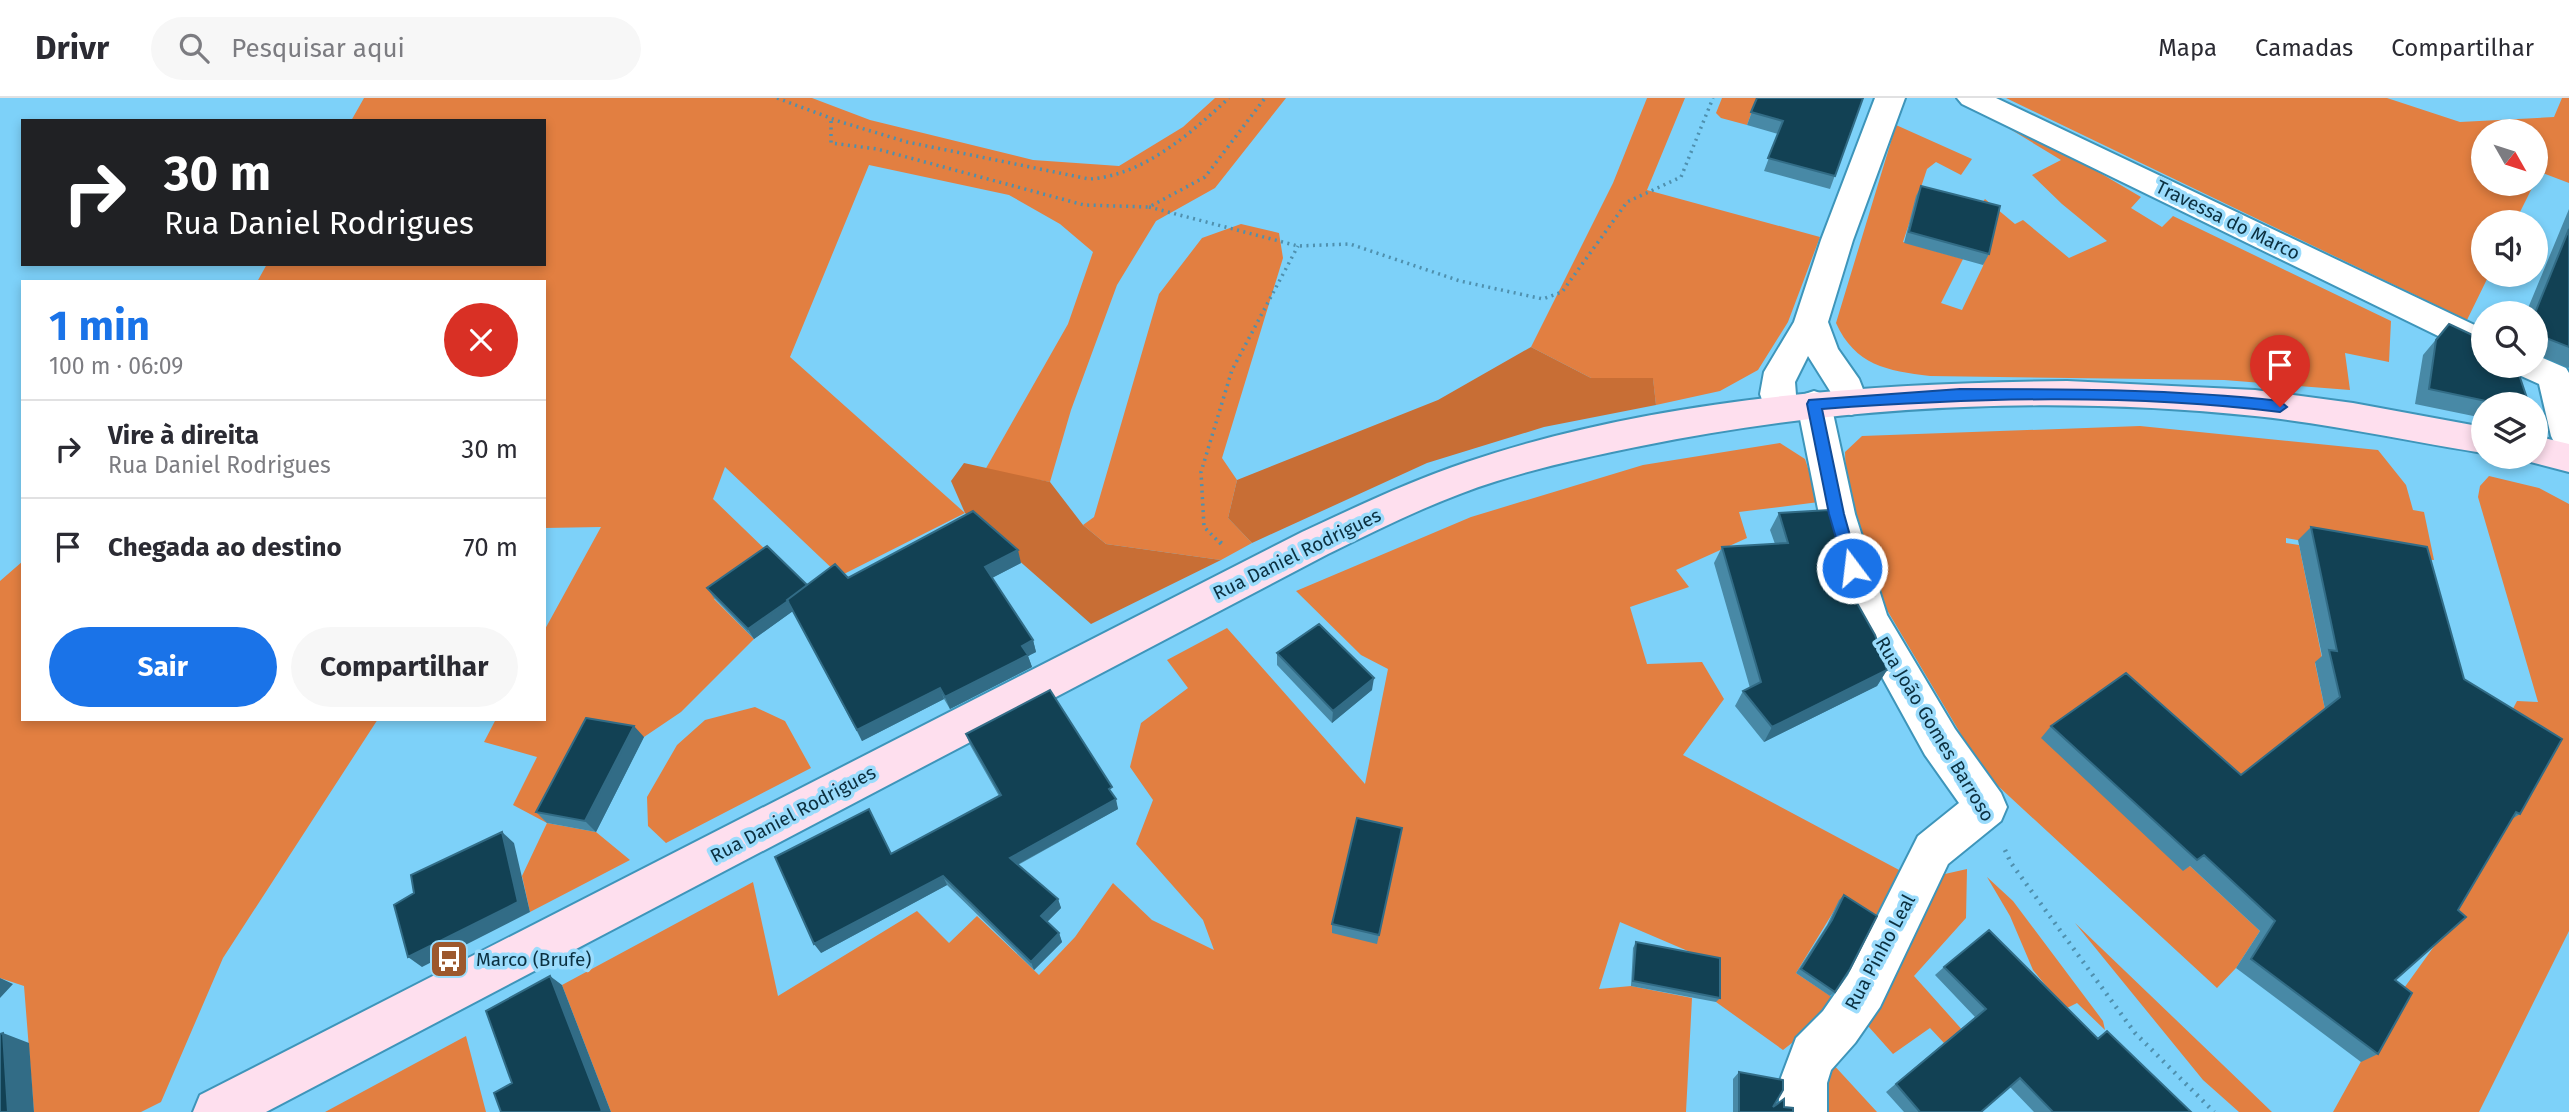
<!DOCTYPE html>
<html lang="pt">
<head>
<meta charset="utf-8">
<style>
  :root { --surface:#fff; --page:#f7f7f7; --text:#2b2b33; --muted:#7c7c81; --line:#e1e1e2; --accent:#1a73e8 }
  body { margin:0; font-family:"Fira Sans",sans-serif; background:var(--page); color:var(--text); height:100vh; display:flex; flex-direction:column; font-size:26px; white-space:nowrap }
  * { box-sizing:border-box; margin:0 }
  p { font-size:23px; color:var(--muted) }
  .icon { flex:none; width:38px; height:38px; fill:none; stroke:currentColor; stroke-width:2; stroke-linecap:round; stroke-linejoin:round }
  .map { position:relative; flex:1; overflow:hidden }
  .drawer { position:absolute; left:21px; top:182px; width:525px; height:441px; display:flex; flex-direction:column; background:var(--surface); border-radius:0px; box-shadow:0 4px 10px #0003 }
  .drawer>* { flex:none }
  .guide { position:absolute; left:21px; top:21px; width:525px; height:147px; border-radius:0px; box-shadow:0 4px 10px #0003; background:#202124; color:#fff; overflow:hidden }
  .needle { width:46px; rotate:129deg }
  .tools { position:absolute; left:2471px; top:21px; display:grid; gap:14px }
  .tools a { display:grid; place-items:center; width:77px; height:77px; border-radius:50%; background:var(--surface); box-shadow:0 4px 10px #0003; font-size:35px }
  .pin { position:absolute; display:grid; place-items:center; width:60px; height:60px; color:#fff; margin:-72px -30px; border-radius:50% 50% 50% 0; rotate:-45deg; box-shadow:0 0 7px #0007 }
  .pin .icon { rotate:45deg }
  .me { position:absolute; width:77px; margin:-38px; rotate:345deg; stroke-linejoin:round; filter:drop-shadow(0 0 5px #0008) }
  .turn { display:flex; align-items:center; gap:24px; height:147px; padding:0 28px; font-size:32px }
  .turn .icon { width:91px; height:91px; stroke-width:2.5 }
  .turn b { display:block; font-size:49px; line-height:60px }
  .round { display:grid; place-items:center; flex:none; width:74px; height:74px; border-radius:37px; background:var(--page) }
  .headline { display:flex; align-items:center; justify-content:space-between; height:119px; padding:0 28px }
  h1 { font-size:42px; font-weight:700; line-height:52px; color:var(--accent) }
  .button { display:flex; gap:14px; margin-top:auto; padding:14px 28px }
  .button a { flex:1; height:80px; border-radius:42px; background:var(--accent); color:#fff; font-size:28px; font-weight:700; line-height:80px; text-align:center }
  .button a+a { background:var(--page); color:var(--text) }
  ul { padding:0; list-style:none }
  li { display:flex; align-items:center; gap:21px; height:98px; padding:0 28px; border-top:2px solid var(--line) }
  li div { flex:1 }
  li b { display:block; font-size:26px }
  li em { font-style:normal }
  header { display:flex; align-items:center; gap:42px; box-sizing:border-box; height:98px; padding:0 35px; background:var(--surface); border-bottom:2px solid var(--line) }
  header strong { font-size:33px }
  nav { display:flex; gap:38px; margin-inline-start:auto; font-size:24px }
  .search { width:490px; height:63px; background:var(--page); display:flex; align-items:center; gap:18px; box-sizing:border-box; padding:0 24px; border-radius:38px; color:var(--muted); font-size:26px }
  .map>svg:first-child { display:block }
  .green { fill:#e27f41 }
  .forest { fill:#c86e35 }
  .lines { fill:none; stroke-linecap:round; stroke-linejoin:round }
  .minor-casing { stroke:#3e95ba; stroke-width:4 }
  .tertiary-casing { stroke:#3e95ba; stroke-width:4 }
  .secondary-casing { stroke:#3e95ba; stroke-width:4 }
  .path-far1 { stroke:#4f90ae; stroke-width:3.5; stroke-dasharray:2 4.5; stroke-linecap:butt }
  .path { stroke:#4f90ae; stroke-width:4.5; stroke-dasharray:2 6; stroke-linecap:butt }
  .minor { fill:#fff; fill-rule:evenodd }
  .tertiary { fill:#fff; fill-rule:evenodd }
  .secondary { fill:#fedfee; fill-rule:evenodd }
  .wall { fill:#4889a6 }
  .shaded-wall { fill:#326c86 }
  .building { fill:#124154; stroke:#326c86; stroke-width:2 }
  .route { fill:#1a73e8; stroke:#114b97; stroke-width:2 }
  .labels { text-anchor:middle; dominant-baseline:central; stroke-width:7; stroke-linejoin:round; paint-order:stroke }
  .street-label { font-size:19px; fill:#0b3040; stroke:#9bdcfc }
  .poi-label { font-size:19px; fill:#0b3040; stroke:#9bdcfc; text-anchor:start }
</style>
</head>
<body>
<header>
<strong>Drivr</strong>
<div class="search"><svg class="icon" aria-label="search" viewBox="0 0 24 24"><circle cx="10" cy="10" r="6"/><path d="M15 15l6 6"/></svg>Pesquisar aqui</div>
<nav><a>Mapa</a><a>Camadas</a><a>Compartilhar</a></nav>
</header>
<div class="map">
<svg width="2569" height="1014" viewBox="0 0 2569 1014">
  <rect width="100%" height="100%" fill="#7dd1f9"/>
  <path class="green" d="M 364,0 L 812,0 L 870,22 L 1033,62 L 1119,68 L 1183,29 L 1215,0 L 1286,0 L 1215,90 L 1156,123 L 1117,187 L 1071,312 L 1050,384 L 985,372 L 1068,226 L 1093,154 L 1060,126 L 1009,97 L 869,67 L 790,259 L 965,415 L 840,478 L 725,369 L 713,401 L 773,459 L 714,501 L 754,541 L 681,614 L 644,639 L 547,725 L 596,734 L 630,762 L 530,814 L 522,778 L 547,725 L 513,707 L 537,659 L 484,644 L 496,621 L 544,621 L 544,533 L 601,429 L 544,430 L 544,184 L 257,184 L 267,166 L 544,166 L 544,23 L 351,23 Z
    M 1647,0 L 1685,0 L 1647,92 L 1820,139 L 1788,224 L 1758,272 L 1720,293 L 1656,307 L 1653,281 L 1591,280 L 1531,249 L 1613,85 Z
    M 1722,0 L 1757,0 L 1747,27 L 1721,20 L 1716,15 Z
    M 2006,0 L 2387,0 L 2460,24 L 2554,19 L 2562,0 L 2569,0 L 2569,85 L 2540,74 L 2536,82 L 2536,33 L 2483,33 L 2483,86 L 2534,86 L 2515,124 L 2483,124 L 2483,177 L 2489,177 L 2467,222 Z
    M 1896,27 L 1972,61 L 1961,77 L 1936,64 L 1927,71 L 1903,144 L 1963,161 L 1941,205 L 1962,212 L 1983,168 L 1993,127 L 1975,114 L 1985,101 L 2015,126 L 2023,122 L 2069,160 L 2107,143 L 2062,106 L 2032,77 L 2061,62 L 2005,28 L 2054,48 L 2141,99 L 2131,110 L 2162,129 L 2173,118 L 2391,223 L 2389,264 L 2345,255 L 2350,292 L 2224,282 L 1930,278 C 1887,273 1855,267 1836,225 Z
    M 1241,126 L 1279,135 L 1283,160 L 1222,360 L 1237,382 L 1228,420 L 1252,445 L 1221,462 L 1106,446 L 1083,427 L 1094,419 L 1159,196 L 1202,140 Z
    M 2140,328 L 2378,352 L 2406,387 L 2413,412 L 2424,414 L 2434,462 L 2392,459 L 2286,440 L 2286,445 L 2299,447 L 2323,565 L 2315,565 L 2325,611 L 2183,772 L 2190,768 L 2260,833 L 2236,870 L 2217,890 L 1984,675 L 1881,502 L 1846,383 L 1845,354 L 1862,338 Z
    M 1780,345 L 1805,361 L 1819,404 L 1739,414 L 1747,440 L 1676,472 L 1689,489 L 1630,509 L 1647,566 L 1702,564 L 1724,601 L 1683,657 L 1901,773 L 1878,827 L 1840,803 L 1796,875 L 1835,901 L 1821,922 L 1783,952 L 1716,904 L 1716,865 L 1620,824 L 1599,891 L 1631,888 L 1692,900 L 1686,1014 L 611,1014 L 562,887 L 753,784 L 778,898 L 917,813 L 949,845 L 977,818 L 1039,877 L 1075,839 L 1113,785 L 1152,822 L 1214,852 L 1203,822 L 1136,746 L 1153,702 L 1130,669 L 1141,625 L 1188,590 L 1167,562 L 1227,530 L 1365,686 L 1388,571 L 1361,557 L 1296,493 L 1471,419 L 1643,367 Z
    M 2489,378 L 2539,390 L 2569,406 L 2569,833 L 2479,1014 L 2333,1014 L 2394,904 L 2448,829 L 2504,628 L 2517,603 L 2538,604 L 2478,399 L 2480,388 Z
    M 23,463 L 23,621 L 378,621 L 223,860 L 161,1004 L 141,1014 L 34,1014 L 24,888 L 0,880 L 0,483 Z
    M 755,609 L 785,623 L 811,670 L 666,745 L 648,728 L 647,699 L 677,647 L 705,622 Z
    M 1967,771 L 1966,820 L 1914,878 L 1965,935 L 1944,945 L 1930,930 L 1893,956 L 1860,919 L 1936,778 Z
    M 1987,779 L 2013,803 L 2103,923 L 2105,932 L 2077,905 L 2065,911 L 2033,872 L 2010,818 Z
    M 2075,825 L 2272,1014 L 2239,1014 L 2203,982 Z
    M 466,938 L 486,1014 L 325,1014 Z
    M 1831,964 L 1877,1014 L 1819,1014 Z"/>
  <path class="forest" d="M 1531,249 L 1591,280 L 1653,280 L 1656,307 L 1544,329 L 1427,365 L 1252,445 L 1228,420 L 1237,382 L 1438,302 Z
    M 964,365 L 1050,384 L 1083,427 L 1106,446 L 1221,462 L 1091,526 L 965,415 L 951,383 Z"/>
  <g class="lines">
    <defs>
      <path id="minor" d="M 1957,0 L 1996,0 L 2483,231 L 2483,257 L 2471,254 L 1962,6 Z
        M 2536,257 L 2566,270 L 2569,275 L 2569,351 L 2556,348 L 2551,338 L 2539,286 L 2519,277 L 2514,268 L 2536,268 Z
        M 1814,293 L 1826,297 L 1831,306 L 1855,416 L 1887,517 L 1955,631 L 2001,695 L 2007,709 L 2001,723 L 1948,766 L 1880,909 L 1855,945 L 1831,972 L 1827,985 L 1827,1014 L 1779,1014 L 1779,985 L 1796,940 L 1823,913 L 1848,877 L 1918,738 L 1959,705 L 1925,657 L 1850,521 L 1819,416 L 1797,306 L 1802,297 Z"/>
      <path id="tertiary" d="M 1875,0 L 1905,0 L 1853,142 L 1828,224 L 1838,251 L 1859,281 L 1868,304 L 1863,313 L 1851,317 L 1839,313 L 1830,293 L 1808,258 L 1795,284 L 1797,310 L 1792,319 L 1780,323 L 1768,319 L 1760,296 L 1764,274 L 1794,224 L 1821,142 Z"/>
      <path id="secondary" d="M 2067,283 L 2255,292 L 2353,305 L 2483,329 L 2483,355 C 2407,343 2332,326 2255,318 C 2052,297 1841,307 1641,348 C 1593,358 1544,368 1497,383 C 1439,401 1383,429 1328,456 L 266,1014 L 193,1014 L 200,997 L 1302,434 C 1356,409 1410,383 1467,364 C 1655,300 1870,285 2067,283 Z
        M 2536,338 L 2569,346 L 2569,374 L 2523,362 L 2522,359 L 2536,359 Z"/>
    </defs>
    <use href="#minor" class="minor-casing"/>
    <use href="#tertiary" class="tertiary-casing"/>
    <use href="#secondary" class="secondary-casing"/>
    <path class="path-far1" d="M 777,0 L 841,24 L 907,44 L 1089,81 C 1143,78 1191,35 1229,0
      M 831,23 L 831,45 L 877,51 L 1084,107 L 1149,109 L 1205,79 L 1265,0
      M 1149,109 L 1298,148 L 1350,146 L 1460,183 L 1543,201 L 1562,194 L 1627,104 L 1681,79 L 1713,0
      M 1221,446 L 1204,429 L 1201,374 L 1232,272 L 1298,148"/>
    <path class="path" d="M 1220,444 L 1222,446
      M 2005,752 L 2011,765 L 2135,935 L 2214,1014"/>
    <use href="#minor" class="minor"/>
    <use href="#tertiary" class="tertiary"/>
    <use href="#secondary" class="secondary"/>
  </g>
  <path class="wall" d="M 1757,0 L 1863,0 L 1830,91 L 1764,73 L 1778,36 L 1747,27 Z
    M 1921,88 L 1989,156 L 1983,167 L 1904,145 L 1916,98 Z
    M 2569,111 L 2569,270 L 2536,256 L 2536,215 L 2526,215 Z
    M 2449,226 L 2529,306 L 2483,306 L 2483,320 L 2415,306 L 2423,257 Z
    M 1779,415 L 1857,505 L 1887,572 L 1877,588 L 1764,644 L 1735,608 L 1743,593 L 1750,590 L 1714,465 L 1722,449 L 1775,446 L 1770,432 Z
    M 2311,429 L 2464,581 L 2520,716 L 2512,721 L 2395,882 L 2378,956 L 2361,964 L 2236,870 L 2260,833 L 2190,768 L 2183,773 L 2041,640 L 2051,628 L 2241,677 L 2325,611 L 2315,564 L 2322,558 L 2298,442 Z
    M 1021,465 L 992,480 L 1033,542 L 1036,554 L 1028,558 L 1032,569 L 950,611 L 944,601 L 862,643 L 793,513 L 754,541 L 714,500 L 707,490 L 807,487 L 848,480 Z
    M 1277,555 L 1372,592 L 1332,625 L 1277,567 Z
    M 966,636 L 1114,698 L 1118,711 L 1018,767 L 1058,801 L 1061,810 L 1047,824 L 1059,835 L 1062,844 L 1034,872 L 947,787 L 821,855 L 892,755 L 999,698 L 970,647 Z
    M 644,639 L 596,734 L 547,725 L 536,714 Z
    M 1402,730 L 1377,846 L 1332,835 L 1332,826 Z
    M 1844,797 L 1835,894 L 1830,898 L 1796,875 L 1827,827 L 1839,802 Z
    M 1636,844 L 1720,900 L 1716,904 L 1631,888 L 1633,850 Z
    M 1944,869 L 2097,940 L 2107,933 L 2191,1014 L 2034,1014 L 2010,989 L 1981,1014 L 1904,1014 L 1886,994 L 1975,919 L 1935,877 Z
    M 1739,974 L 1773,1009 L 1784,1009 L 1793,1014 L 1733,1014 L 1733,981 Z"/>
  <path class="shaded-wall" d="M 1018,452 L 1021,465 L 988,482 L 985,469 Z
    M 787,503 L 793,513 L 754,541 L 748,531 Z
    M 1033,542 L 1036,554 L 1028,558 L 1032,569 L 950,611 L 945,599 L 1022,548 Z
    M 1887,572 L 1877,588 L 1764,644 L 1772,629 Z
    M 1374,580 L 1372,592 L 1332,625 L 1333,613 Z
    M 940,590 L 944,601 L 862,643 L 857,632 Z
    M 634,628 L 644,639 L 596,734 L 585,723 Z
    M 1116,701 L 1118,711 L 1013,769 L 1010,760 Z
    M 502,734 L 514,745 L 530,814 L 422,869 L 408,859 Z
    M 943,778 L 947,787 L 821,855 L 814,846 Z
    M 1058,801 L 1061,810 L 1044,827 L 1041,818 Z
    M 1059,835 L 1062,844 L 1034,872 L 1031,864 Z
    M 550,878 L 562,887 L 611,1014 L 600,1014 Z
    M 0,880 L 13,886 L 0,900 Z
    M 3,935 L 29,945 L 34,1014 L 8,1014 Z"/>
  <path class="building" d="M 1757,0 L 1863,0 L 1835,78 L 1768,60 L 1783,23 L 1751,14 Z
    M 1921,88 L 2000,108 L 1989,156 L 1909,134 Z
    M 2569,131 L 2569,249 L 2536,236 L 2536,215 L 2535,215 Z
    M 2449,226 L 2483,242 L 2483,268 L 2516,268 L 2529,306 L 2500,306 L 2429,291 L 2436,242 Z
    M 1829,412 L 1857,505 L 1875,537 L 1887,572 L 1772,629 L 1743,593 L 1761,584 L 1722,449 L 1788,445 L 1779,415 Z
    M 973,413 L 1018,452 L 985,469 L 1033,542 L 1022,548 L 1028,557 L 945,599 L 940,590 L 857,632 L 787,502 L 835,466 L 848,480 Z
    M 2311,429 L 2427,449 L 2464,581 L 2562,641 L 2520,716 L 2516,714 L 2458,812 L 2466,819 L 2395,882 L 2412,895 L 2378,956 L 2251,861 L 2275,823 L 2204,757 L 2197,762 L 2051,628 L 2126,575 L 2241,677 L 2340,599 L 2329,552 L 2337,553 Z
    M 767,448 L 807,487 L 787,502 L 788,503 L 748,531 L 707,490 Z
    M 1319,526 L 1374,580 L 1333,613 L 1277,555 Z
    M 1050,592 L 1112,689 L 1109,691 L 1116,701 L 1010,760 L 1058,801 L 1041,818 L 1059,835 L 1031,864 L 943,778 L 814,846 L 775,759 L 869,711 L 891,756 L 1001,697 L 966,636 Z
    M 586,620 L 634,628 L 585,723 L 536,714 Z
    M 1357,720 L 1402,730 L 1379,837 L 1332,826 Z
    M 502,734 L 518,804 L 408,859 L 394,807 L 414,795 L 411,777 Z
    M 1844,797 L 1877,818 L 1850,871 L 1835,894 L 1801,871 L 1832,822 Z
    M 1989,832 L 2098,941 L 2107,933 L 2191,1014 L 2053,1014 L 2020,980 L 1981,1014 L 1920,1014 L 1896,986 L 1986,911 L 1944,869 Z
    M 1636,844 L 1720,860 L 1720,900 L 1633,883 Z
    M 550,878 L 602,1013 L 600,1014 L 501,1014 L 494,995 L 512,985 L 486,913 Z
    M 3,935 L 8,1014 L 0,1014 L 0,936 Z
    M 1739,974 L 1783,982 L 1783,992 L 1773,1009 L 1784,1001 L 1784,1009 L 1793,1010 L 1793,1014 L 1739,1014 Z"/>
  <path class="route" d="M 1960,291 C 2067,291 2174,291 2280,303 L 2287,309 L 2280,314 C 2128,295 1974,300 1822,311 L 1844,416 L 1859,470 L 1852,476 L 1846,474 L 1829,416 L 1807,306 L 1809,302 Z"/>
  <defs>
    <symbol id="bus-square" viewBox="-11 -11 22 22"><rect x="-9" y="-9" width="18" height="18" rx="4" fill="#9d582d" stroke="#9bdcfc"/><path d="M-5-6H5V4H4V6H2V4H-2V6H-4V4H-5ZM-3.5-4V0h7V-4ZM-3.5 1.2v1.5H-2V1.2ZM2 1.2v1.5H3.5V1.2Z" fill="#fff"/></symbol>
  </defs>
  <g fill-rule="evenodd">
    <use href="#bus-square" x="427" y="839" width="44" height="44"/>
  </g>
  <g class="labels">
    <g class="street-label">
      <text transform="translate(2228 122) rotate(26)">Travessa do Marco</text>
      <text transform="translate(1297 456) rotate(-26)">Rua Daniel Rodrigues</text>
      <text transform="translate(1935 631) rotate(59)">Rua João Gomes Barroso</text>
      <text transform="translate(793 716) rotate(-28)">Rua Daniel Rodrigues</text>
      <text transform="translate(1880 854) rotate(-62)">Rua Pinho Leal</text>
    </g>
    <g class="poi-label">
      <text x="476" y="861">Marco (Brufe)</text>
    </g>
  </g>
</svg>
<div class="tools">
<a><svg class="needle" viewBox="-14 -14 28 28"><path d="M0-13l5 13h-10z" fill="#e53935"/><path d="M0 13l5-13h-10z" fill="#7c7c81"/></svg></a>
<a><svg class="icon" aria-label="sound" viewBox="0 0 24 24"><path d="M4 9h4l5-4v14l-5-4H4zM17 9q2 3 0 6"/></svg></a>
<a><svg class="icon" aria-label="search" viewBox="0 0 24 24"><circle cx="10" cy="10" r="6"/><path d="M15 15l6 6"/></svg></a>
<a><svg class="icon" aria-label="layers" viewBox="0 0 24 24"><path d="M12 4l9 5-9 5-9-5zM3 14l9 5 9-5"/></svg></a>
</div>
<div class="pin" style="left:2280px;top:309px;background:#d93025"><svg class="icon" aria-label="arrive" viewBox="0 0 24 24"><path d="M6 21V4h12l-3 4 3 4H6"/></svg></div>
<svg class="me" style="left:1852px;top:470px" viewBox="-20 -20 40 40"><circle r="17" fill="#1a73e8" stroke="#fff" stroke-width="3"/><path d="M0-11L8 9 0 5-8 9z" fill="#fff"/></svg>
<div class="guide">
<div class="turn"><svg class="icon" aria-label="right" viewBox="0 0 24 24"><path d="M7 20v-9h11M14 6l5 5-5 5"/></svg><div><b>30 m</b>Rua Daniel Rodrigues</div></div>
</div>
<section class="drawer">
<div class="headline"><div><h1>1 min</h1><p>100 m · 06:09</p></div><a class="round" style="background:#d93025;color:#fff"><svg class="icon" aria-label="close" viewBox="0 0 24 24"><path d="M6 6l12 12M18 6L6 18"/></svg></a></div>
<ul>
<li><svg class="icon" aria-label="right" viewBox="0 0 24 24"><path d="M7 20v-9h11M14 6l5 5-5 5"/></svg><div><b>Vire à direita</b><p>Rua Daniel Rodrigues</p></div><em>30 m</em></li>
<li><svg class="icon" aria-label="arrive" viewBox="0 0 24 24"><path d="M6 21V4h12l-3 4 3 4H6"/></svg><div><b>Chegada ao destino</b></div><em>70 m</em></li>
</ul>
<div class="button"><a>Sair</a><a>Compartilhar</a></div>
</section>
</div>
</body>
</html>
